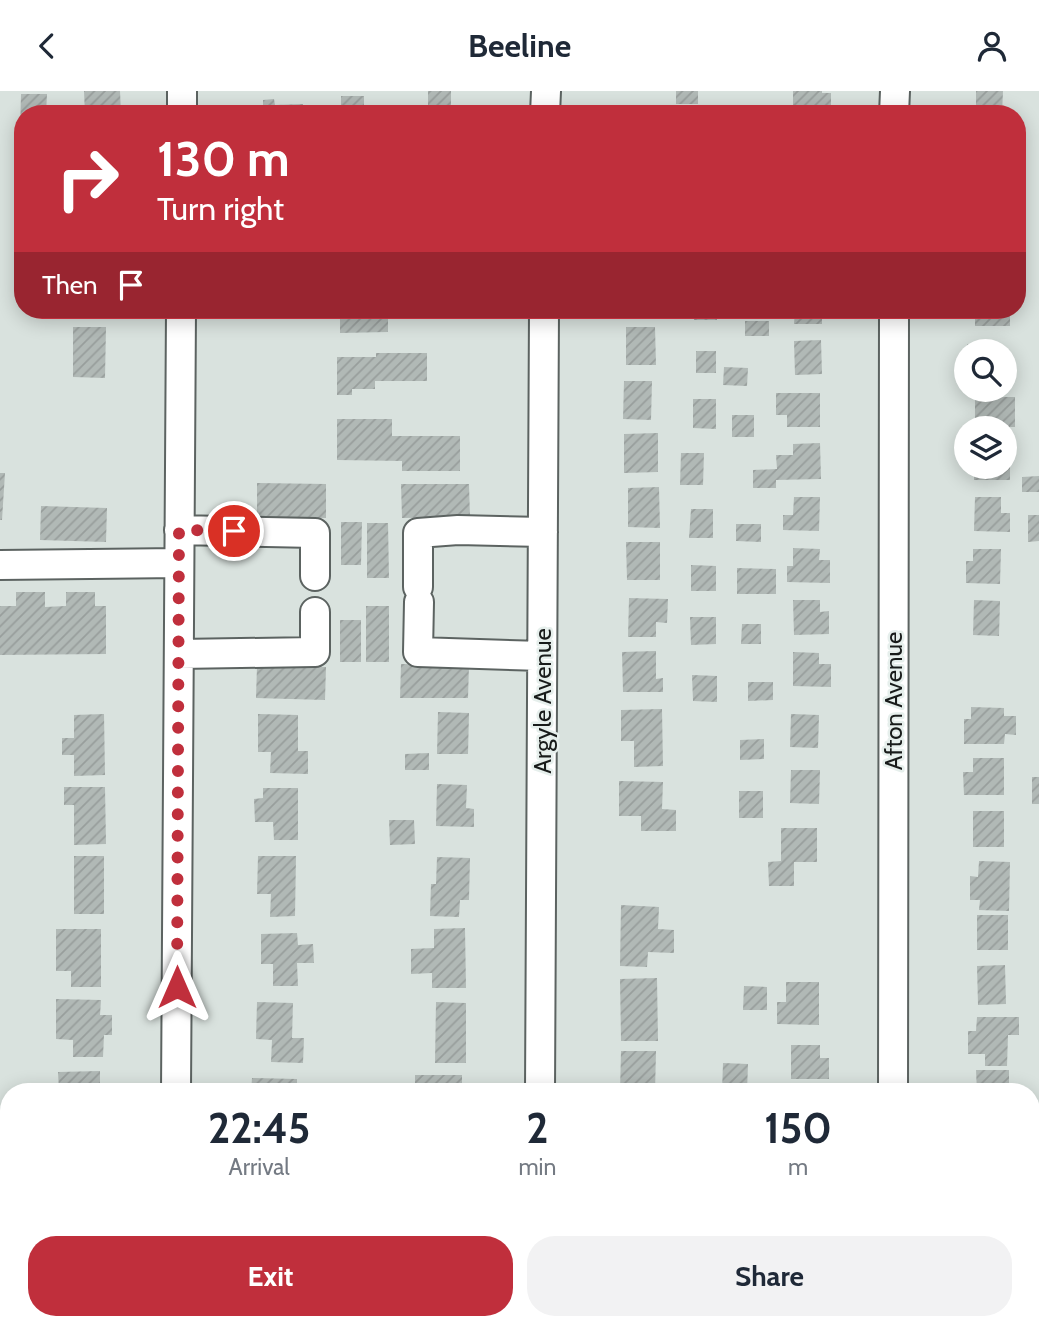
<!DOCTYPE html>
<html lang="en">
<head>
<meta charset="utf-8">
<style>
  :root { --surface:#fff; --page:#f2f2f3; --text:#1f2937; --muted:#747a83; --accent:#c02f3c }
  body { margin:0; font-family:Cabin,sans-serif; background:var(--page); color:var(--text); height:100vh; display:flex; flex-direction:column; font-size:26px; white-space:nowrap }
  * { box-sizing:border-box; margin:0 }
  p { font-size:23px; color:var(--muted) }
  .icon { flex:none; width:38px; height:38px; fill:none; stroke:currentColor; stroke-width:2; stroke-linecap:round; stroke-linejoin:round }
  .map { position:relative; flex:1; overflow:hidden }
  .details { position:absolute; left:0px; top:992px; width:1040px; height:247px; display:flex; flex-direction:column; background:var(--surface); border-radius:28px 28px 0 0; box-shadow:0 4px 18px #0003 }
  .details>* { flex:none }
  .top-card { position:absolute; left:14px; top:14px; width:1012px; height:214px; border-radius:28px; box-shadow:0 4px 18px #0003; background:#c02f3c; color:#fff; overflow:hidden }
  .fabs { position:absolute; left:954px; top:248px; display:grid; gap:14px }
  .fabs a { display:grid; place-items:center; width:63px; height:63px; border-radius:50%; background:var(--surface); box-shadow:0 4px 18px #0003; font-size:35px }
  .pin { position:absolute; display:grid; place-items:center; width:60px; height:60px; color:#fff; margin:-30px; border:4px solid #fff; border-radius:50%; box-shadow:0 2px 7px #0007 }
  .me { position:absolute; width:77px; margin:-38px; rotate:0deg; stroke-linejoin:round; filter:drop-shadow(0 0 5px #0008) }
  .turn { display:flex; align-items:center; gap:24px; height:147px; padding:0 28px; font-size:32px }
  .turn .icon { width:91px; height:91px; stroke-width:2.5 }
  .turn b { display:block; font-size:49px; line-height:60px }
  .then { display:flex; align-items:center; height:66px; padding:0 28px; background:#0003; gap:14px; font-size:26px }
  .eta { display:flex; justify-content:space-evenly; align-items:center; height:119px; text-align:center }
  .eta b { font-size:42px; font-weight:700; line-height:49px }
  .action { display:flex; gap:14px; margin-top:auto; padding:14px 28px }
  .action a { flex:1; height:80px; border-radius:28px; background:var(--accent); color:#fff; font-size:28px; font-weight:700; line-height:80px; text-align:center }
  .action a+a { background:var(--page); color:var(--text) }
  header { display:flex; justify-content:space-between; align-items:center; height:91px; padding:0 28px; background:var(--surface); font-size:32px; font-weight:700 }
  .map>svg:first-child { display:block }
  .building { fill:url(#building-hatch) }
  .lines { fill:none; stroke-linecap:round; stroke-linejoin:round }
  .minor-casing { stroke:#5c6361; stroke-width:32 }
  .minor { stroke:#fff; stroke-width:28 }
  .route { stroke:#c02f3c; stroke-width:12; stroke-dasharray:0 21.6 }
  .labels { text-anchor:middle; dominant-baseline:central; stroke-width:5; stroke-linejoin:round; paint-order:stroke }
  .street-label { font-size:24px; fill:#181b1a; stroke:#e6efec }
</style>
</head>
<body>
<header><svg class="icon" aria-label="back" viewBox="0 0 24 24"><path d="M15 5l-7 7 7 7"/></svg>Beeline<svg class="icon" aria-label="person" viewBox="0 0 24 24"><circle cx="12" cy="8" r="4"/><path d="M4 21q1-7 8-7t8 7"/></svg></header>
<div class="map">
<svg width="1039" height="1238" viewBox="0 0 1039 1238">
  <defs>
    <pattern id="building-hatch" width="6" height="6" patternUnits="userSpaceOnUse" patternTransform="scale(1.75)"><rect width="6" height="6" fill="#b1b9b6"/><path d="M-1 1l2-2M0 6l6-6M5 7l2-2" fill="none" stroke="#989e9c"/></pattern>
  </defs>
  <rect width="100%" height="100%" fill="#d9e2de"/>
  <path class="building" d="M 84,0 L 120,0 L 121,23 L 85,23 Z
    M 428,0 L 451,0 L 451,20 L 466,20 L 466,23 L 428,23 Z
    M 676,0 L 698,0 L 698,13 L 676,13 Z
    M 793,0 L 822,0 L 822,2 L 831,2 L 831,23 L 793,23 Z
    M 976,0 L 1003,0 L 1002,23 L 976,23 Z
    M 21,3 L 47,3 L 46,23 L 23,23 L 23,42 L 20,42 Z
    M 341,5 L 364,5 L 364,23 L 341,23 Z
    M 274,8 L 275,14 L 303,13 L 303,23 L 263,23 L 263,9 Z
    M 625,14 L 660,15 L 659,23 L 625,23 Z
    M 340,219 L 388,219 L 388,241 L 340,242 Z
    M 408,219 L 432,219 L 432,224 L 408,224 Z
    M 694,219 L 717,219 L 717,229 L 694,229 Z
    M 795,219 L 822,219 L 822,233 L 794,233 Z
    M 975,219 L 1010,219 L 1010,235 L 975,235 Z
    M 745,230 L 769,230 L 769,245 L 745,245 Z
    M 73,236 L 106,236 L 105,287 L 73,286 Z
    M 626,236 L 655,236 L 656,274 L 626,274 Z
    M 821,249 L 822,283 L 795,284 L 794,250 Z
    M 967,253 L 1001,254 L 1001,261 L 967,261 Z
    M 696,260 L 716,260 L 716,282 L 696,282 Z
    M 376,262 L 427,262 L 427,290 L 375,290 L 375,298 L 352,298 L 352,304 L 337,304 L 337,266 L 376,266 Z
    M 724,276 L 748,277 L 747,295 L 723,294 Z
    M 624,290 L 652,290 L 651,329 L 623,328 Z
    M 776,302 L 820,302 L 820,336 L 787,336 L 787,324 L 776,324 Z
    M 975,306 L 1015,306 L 1015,336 L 975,336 Z
    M 693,308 L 716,308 L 716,338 L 693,337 Z
    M 732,324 L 754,324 L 754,346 L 732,346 Z
    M 337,328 L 392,328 L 392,345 L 460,345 L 460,380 L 402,380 L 402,370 L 337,369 Z
    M 658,342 L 658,381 L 624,382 L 624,343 Z
    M 820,352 L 821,388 L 776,389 L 776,397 L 753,397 L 753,379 L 777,378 L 776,364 L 793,364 L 793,353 Z
    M 681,362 L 704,362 L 703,394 L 680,394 Z
    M 1004,372 L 1010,372 L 1010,389 L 974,389 L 974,376 L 1004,376 Z
    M 0,382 L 5,382 L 2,429 L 0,429 Z
    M 1039,385 L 1039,401 L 1022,401 L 1022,386 Z
    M 257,392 L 326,393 L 326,427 L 257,426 Z
    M 401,393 L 469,393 L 470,426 L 402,427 Z
    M 659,396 L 660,437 L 628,436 L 628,397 Z
    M 794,406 L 820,406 L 819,440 L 783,439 L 783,424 L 793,424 Z
    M 975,406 L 1001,406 L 1001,422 L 1010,422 L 1010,441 L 974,440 Z
    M 41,415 L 107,417 L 106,451 L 40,449 Z
    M 691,418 L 713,418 L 713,447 L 689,447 Z
    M 1028,424 L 1039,424 L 1039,450 L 1028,451 Z
    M 341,431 L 362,431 L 361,474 L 341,474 Z
    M 367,432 L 388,432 L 389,487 L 367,487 Z
    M 736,433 L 761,433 L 761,451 L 736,450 Z
    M 626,451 L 660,451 L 660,489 L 627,489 Z
    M 793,457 L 820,458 L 819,469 L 830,469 L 830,492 L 787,491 L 787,475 L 793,475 Z
    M 973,458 L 1001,458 L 1000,493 L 966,492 L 966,470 L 973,470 Z
    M 691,474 L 716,475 L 716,500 L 691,500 Z
    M 737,477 L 776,478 L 776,503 L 737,503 Z
    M 16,501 L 45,501 L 45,516 L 66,515 L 66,501 L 95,501 L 95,515 L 106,515 L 106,563 L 0,564 L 0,515 L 16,515 Z
    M 629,507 L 668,508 L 667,532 L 656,531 L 656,546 L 628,546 Z
    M 793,509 L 820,509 L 820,521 L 829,520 L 829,543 L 794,544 Z
    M 974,509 L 1000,510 L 999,545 L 973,544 Z
    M 366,515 L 389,515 L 389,571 L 366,571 Z
    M 690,526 L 716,526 L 716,553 L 691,554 Z
    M 340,529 L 361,529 L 361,571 L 340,571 Z
    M 742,533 L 761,533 L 761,553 L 741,553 Z
    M 656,560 L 656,588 L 663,587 L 663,601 L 623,601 L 622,561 Z
    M 793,561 L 819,562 L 819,573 L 831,573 L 831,596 L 793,595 Z
    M 401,573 L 469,574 L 468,607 L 400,607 Z
    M 257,575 L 326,576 L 325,609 L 256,607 Z
    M 692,584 L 717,585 L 717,611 L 693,610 Z
    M 748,591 L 773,591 L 773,609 L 748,610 Z
    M 971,616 L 1004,617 L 1004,625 L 1016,625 L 1016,644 L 1005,643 L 1004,653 L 964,653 L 964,628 L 971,628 Z
    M 662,618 L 663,675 L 634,676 L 634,650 L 621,650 L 621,619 Z
    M 438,621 L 469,622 L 468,663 L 437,663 Z
    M 104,623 L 105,684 L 74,685 L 74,664 L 62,664 L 62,647 L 74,647 L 74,624 Z
    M 258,623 L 298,624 L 298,660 L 308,660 L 308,683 L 270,682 L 271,661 L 258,661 Z
    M 791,623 L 819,624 L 818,657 L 790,656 Z
    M 764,648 L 764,668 L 740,669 L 740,649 Z
    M 429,662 L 429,679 L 405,679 L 405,663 Z
    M 973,667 L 1004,667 L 1004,704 L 964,704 L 963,681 L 973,681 Z
    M 791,679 L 820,679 L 819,713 L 790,712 Z
    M 1032,686 L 1039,686 L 1039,713 L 1032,713 Z
    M 619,690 L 663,691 L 662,718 L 676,719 L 676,740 L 641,740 L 641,725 L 619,725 Z
    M 437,693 L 467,694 L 466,717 L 474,718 L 474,736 L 436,735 Z
    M 64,696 L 105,696 L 106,753 L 74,754 L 74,714 L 64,714 Z
    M 263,697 L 298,697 L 298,749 L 274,749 L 273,731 L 255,731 L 254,708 L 263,707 Z
    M 739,700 L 763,700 L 763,727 L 739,727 Z
    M 973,720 L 1004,720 L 1004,756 L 973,756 Z
    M 389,729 L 414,729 L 415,753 L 390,754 Z
    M 781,737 L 817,737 L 817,771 L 794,771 L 794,795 L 769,795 L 768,771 L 781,770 Z
    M 74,765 L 104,765 L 104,823 L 74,823 Z
    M 258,765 L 296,765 L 295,825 L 270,826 L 271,803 L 257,803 Z
    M 437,766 L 470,767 L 469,809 L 460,809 L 459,826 L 430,825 L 431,793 L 436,793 Z
    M 979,770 L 1010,771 L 1009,820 L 979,819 L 980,809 L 970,809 L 970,785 L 978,786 Z
    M 621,814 L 659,816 L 658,838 L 674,839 L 674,862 L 648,861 L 647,876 L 620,875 Z
    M 977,824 L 1008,824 L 1008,859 L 977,859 Z
    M 465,837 L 466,897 L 432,897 L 432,882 L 411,883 L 411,858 L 434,857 L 434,838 Z
    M 56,838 L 101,838 L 101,896 L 71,896 L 71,880 L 56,880 Z
    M 297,842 L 298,854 L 313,853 L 314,872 L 297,872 L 298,895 L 273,895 L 273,873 L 261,873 L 261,843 Z
    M 1005,874 L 1006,913 L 978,914 L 977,875 Z
    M 657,887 L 658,950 L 621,950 L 620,888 Z
    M 786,891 L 819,891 L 819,934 L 777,933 L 777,911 L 786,911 Z
    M 744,895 L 767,896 L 767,919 L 743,919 Z
    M 56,908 L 101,909 L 100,924 L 112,924 L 112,944 L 104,944 L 103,966 L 73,966 L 73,949 L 56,948 Z
    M 257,911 L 293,912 L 292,947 L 304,947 L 303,972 L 271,971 L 272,949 L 256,948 Z
    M 436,911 L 466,912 L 466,972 L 435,972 Z
    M 977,926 L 1019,926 L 1019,944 L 1008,944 L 1007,975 L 985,975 L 985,963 L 968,963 L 968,940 L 976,940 Z
    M 791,954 L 820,954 L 820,967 L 829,967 L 829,988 L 791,988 Z
    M 621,960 L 656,960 L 655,1001 L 620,1001 Z
    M 723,972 L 748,973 L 747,1001 L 722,1001 Z
    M 976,979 L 1009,979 L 1009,1001 L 977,1001 Z
    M 100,980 L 100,998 L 110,998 L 110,1001 L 59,1000 L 58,981 Z
    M 415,984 L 462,984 L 462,1001 L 415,1001 Z
    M 252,987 L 297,988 L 297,1001 L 251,1001 Z
    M 1031,1114 L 1039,1114 L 1039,1130 L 1031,1130 Z
    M 57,1230 L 102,1230 L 102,1238 L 57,1238 Z
    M 254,1230 L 290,1230 L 290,1238 L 254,1238 Z
    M 431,1230 L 468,1230 L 469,1238 L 431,1238 Z
    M 621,1230 L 657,1230 L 657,1238 L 621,1238 Z
    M 789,1230 L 818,1230 L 818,1238 L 789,1238 Z"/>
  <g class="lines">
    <defs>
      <path id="minor" d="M 182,23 L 182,0
        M 545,23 L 546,0
        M 894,23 L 895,0
        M 179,439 L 315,442 L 315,485
        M 0,474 L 179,472
        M 418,496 L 418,442 L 458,439 L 543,441
        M 419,511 L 418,561 L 542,565
        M 179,563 L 315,561 L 315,521
        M 176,1001 L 181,219
        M 540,1001 L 544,219
        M 893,1001 L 894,219
        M 540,1230 L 541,1238
        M 175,1238 L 175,1230
        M 892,1238 L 892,1230"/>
    </defs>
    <use href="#minor" class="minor-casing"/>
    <use href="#minor" class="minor"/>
  </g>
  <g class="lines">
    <path class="route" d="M 177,896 L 179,439 L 234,440"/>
  </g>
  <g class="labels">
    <g class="street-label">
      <text transform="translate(542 610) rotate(-90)">Argyle Avenue</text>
      <text transform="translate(893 610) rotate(-90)">Afton Avenue</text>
    </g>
  </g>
</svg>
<div class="fabs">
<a><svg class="icon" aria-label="search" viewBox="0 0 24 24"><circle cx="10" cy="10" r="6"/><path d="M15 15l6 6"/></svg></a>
<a><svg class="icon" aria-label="layers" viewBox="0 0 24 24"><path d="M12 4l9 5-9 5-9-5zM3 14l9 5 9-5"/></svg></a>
</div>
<div class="pin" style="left:234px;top:440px;background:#d93025"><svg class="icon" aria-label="arrive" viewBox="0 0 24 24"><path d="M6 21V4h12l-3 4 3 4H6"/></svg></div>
<svg class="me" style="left:177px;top:896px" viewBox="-20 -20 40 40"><path d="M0-17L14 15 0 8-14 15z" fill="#c02f3c" stroke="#fff" stroke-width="4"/></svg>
<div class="top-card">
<div class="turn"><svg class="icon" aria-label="right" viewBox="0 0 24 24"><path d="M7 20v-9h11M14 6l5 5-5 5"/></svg><div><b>130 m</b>Turn right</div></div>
<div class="then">Then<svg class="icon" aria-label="arrive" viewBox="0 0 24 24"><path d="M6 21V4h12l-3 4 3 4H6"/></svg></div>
</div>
<section class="details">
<div class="eta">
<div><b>22:45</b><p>Arrival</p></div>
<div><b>2</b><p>min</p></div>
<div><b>150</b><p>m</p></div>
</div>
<div class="action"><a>Exit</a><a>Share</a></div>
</section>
</div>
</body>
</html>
